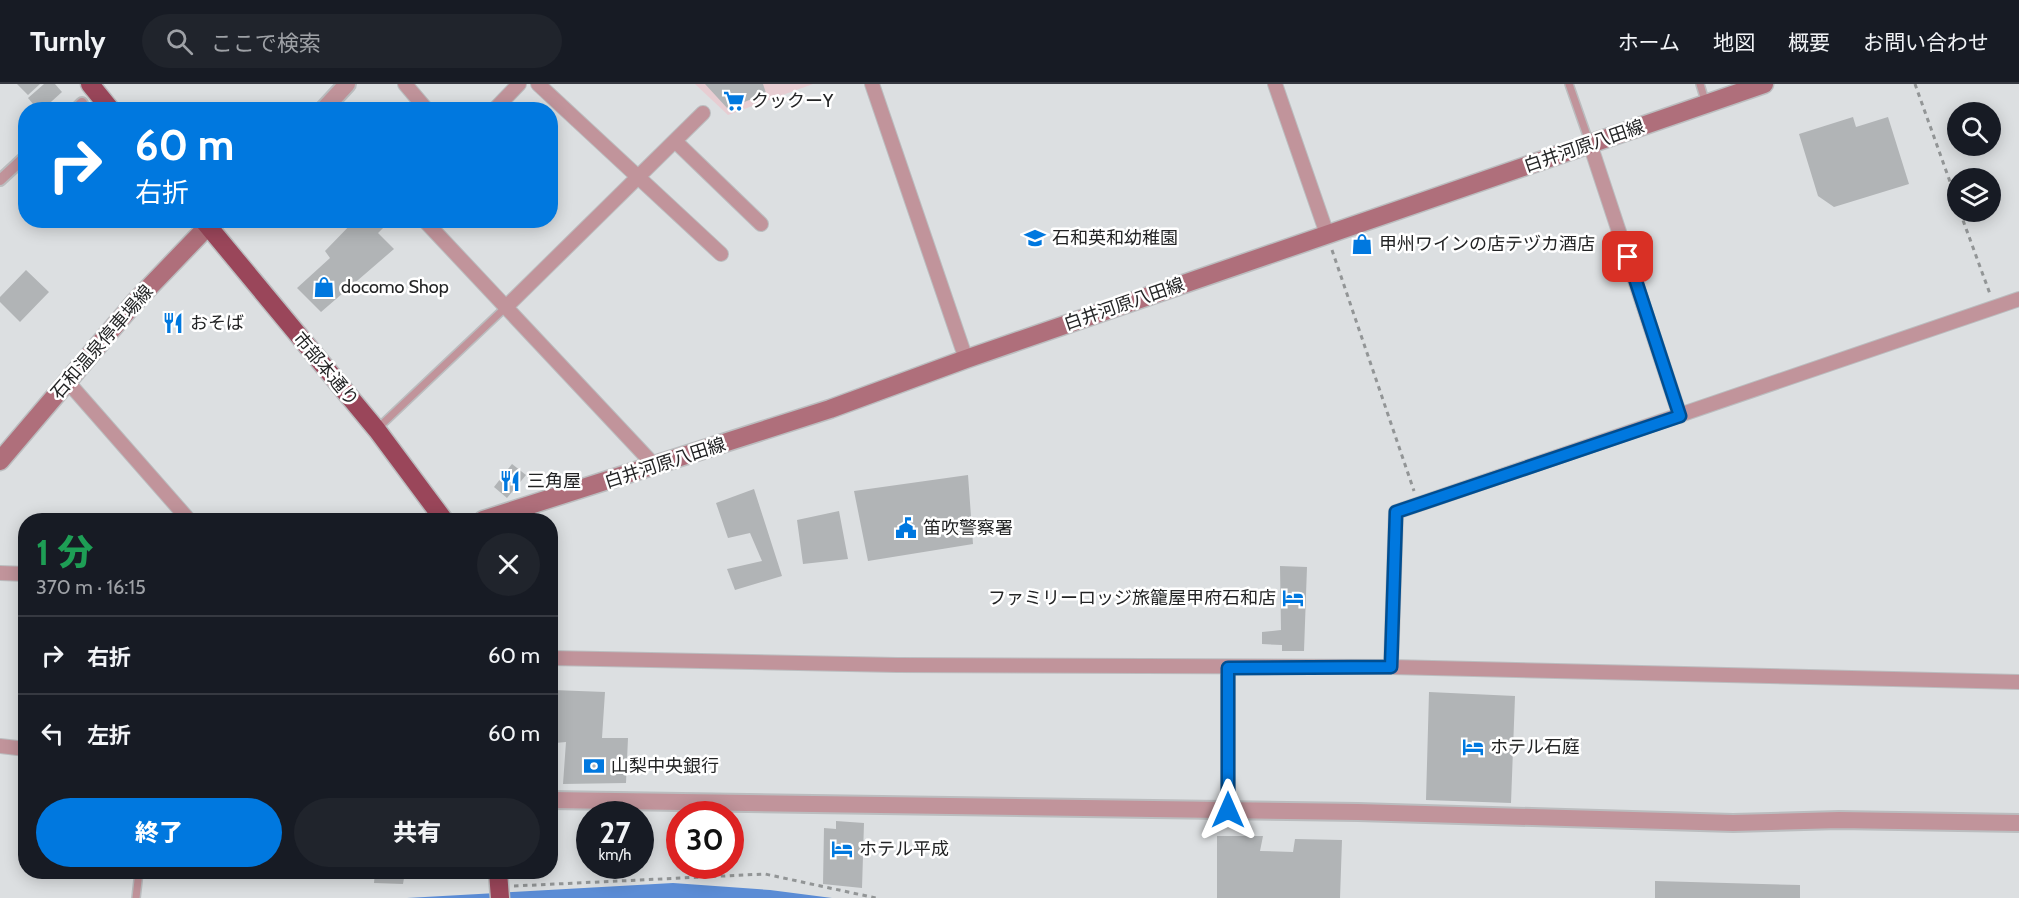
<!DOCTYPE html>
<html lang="ja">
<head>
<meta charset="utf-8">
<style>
  :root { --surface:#171b24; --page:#20242c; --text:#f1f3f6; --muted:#9ea1a6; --line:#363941; --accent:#0078df }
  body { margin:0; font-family:Cabin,"Noto Sans JP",sans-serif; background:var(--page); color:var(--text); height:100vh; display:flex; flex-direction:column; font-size:22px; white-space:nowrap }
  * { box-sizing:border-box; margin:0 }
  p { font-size:20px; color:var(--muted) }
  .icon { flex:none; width:33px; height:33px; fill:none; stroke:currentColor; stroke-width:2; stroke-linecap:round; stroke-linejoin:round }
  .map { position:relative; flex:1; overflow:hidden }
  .drawer { position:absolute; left:18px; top:429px; width:540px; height:366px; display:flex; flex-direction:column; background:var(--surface); border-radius:24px; box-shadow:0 3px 15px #0003 }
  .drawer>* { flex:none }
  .hud { position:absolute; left:18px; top:18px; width:540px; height:126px; border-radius:24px; box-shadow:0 3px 15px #0003; background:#0078df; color:#fff; overflow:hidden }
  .buttons { position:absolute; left:1947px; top:18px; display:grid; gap:12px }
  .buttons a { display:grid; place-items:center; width:54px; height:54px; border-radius:50%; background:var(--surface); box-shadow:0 3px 15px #0003; font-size:30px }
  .speed { position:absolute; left:576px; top:717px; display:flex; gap:12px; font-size:30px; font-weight:700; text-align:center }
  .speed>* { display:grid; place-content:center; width:78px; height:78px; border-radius:50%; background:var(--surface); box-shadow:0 3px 15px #0003; line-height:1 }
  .speed small { font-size:15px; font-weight:400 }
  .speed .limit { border:9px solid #d22; background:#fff; color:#111 }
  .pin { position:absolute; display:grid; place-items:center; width:51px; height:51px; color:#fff; margin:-26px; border-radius:12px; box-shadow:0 3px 9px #0006 }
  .me { position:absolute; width:66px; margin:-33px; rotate:0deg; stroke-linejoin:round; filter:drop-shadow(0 0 4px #0008) }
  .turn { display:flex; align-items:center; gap:21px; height:126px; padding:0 18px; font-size:27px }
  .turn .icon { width:78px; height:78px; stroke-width:2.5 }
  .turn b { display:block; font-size:42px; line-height:51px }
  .round { display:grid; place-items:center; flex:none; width:63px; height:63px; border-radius:32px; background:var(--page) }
  .overview { display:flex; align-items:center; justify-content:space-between; height:102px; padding:0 18px }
  h1 { font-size:36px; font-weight:800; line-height:45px; color:#1e9e55 }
  .button { display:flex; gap:12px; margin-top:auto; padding:12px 18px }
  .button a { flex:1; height:69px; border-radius:36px; background:var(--accent); color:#fff; font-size:24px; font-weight:800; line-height:69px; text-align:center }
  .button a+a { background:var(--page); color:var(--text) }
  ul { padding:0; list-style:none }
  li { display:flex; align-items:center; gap:18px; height:78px; padding:0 18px; border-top:2px solid var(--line) }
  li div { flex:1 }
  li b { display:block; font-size:22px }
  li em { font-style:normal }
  header { display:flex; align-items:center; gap:36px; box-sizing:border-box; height:84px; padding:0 30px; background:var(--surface); border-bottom:2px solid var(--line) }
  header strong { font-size:28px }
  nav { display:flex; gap:33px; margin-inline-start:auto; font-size:21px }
  .search { width:420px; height:54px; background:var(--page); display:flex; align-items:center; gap:15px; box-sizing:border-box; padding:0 21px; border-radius:33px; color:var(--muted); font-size:22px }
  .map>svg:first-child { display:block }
  .commercial { fill:#e7cdd2 }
  .water { fill:#5b8cd5 }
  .building { fill:#b1b4b6 }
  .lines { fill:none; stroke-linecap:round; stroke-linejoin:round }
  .service-casing { stroke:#bbbdbf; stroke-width:10 }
  .pedestrian-casing { stroke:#bbbdbf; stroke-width:14 }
  .minor-casing { stroke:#bbbdbf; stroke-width:16 }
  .tertiary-casing { stroke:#bbbdbf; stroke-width:20 }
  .secondary-casing { stroke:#bbbdbf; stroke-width:21 }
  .trunk-casing { stroke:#bbbdbf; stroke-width:21 }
  .path { stroke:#929596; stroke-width:3; stroke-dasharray:4.5 4.5; stroke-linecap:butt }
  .service { stroke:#c1949b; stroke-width:7 }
  .pedestrian { stroke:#c1949b; stroke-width:10 }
  .minor { stroke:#c1949b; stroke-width:14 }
  .tertiary { stroke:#c1949b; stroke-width:16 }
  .secondary { stroke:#af6f7b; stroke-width:18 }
  .trunk { stroke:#9a465a; stroke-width:18 }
  .route-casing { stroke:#004e91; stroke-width:15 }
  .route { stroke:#0078df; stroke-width:10 }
  .labels { text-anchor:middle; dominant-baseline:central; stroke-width:5; stroke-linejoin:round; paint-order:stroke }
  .poi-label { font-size:18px; fill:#232425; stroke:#fff; text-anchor:start }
  .street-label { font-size:18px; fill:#232425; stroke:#fff }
</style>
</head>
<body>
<header>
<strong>Turnly</strong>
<div class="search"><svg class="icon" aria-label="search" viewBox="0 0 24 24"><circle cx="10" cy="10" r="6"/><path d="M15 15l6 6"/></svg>ここで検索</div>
<nav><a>ホーム</a><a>地図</a><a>概要</a><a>お問い合わせ</a></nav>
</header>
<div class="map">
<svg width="2019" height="814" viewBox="0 0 2019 814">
  <rect width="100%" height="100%" fill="#dcdfe1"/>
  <path class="commercial" d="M 695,0 L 813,0 L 728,31 Z"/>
  <path class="water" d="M 673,799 L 770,806 L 832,814 L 407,814 Z"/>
  <path class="building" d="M 17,0 L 40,0 L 28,11 Z
    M 44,0 L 55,0 L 62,8 L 42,26 L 38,26 L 28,14 Z
    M 705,0 L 763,0 L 766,9 L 728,25 Z
    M 1853,33 L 1856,43 L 1888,33 L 1909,100 L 1834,123 L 1818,112 L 1799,50 Z
    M 355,136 L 385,136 L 388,139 L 378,149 L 394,165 L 321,228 L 297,204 L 330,174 L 325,167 Z
    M 26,186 L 49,208 L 20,238 L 0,218 L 0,213 Z
    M 512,380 L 526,391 L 507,414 L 494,403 Z
    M 968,391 L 973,460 L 868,477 L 854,407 Z
    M 754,405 L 782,492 L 735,506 L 727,485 L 762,477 L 750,449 L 728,454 L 716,419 Z
    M 839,427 L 848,475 L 803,480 L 797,436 Z
    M 1280,482 L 1307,483 L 1304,567 L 1282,567 L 1282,561 L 1262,560 L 1262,548 L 1281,546 Z
    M 553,606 L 605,608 L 602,654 L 628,654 L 626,699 L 563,700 L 566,658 L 555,659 Z
    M 1429,608 L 1515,612 L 1511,719 L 1426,716 Z
    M 836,737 L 864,739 L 862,804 L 823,800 L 824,744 L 836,745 Z
    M 1217,752 L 1263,752 L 1260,767 L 1293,768 L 1295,755 L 1342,756 L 1340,814 L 1217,814 Z
    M 375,788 L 405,788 L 403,800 L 374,799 Z
    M 1655,797 L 1800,801 L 1800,814 L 1655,814 Z"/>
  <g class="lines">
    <defs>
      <path id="service" d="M 1569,0 L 1590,60
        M 1700,0 L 1706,20
        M 378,344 L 507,222
        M 136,814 L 139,788"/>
      <path id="pedestrian" d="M 75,26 L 82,19
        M 0,96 L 26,72"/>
      <path id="minor" d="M 405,0 L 427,26
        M 538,0 L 721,170
        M 872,0 L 966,275
        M 1275,0 L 1327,150
        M 494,26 L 519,0
        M 675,57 L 761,140
        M 1590,60 L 1680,332
        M 424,136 L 655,382
        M 507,222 L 703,29
        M 67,297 L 189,436
        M 0,489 L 26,490
        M 550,574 L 897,581 L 1391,583 L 2019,598
        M 1391,583 L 1396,428 L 2019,215
        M 0,662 L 26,665
        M 1228,726 L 1228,584"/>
      <path id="tertiary" d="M 323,26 L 347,0
        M 550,716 L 1358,728 L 1733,739 L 1839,736 L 2019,739"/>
      <path id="secondary" d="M 0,377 L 135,218 L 208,142
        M 483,436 L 830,325 L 966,275 L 1764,0"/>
      <path id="trunk" d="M 90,0 L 111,26
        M 203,136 L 377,346 L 444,436
        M 498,788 L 500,814"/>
    </defs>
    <use href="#service" class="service-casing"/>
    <use href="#pedestrian" class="pedestrian-casing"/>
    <use href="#minor" class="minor-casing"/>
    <use href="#tertiary" class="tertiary-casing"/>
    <use href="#secondary" class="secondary-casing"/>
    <use href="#trunk" class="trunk-casing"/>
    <path class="path" d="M 1915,0 L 1958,120
      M 1960,128 L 1990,210
      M 1332,166 L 1414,407
      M 514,802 L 765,790 L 876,814"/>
    <use href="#service" class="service"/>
    <use href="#pedestrian" class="pedestrian"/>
    <use href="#minor" class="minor"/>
    <use href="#tertiary" class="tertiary"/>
    <use href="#secondary" class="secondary"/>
    <use href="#trunk" class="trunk"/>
  </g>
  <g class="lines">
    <defs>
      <path id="route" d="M 1228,726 L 1228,584 L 1391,583 L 1396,428 L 1680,332 L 1628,173"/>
    </defs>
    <use href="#route" class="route-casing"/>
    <use href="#route" class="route"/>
  </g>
  <defs>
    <symbol id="supermarket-bare" viewBox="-9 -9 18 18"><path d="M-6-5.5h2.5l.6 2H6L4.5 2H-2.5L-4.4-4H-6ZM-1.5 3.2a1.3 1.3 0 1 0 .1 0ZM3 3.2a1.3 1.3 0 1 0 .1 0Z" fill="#0078df" stroke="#fff" stroke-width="2.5" paint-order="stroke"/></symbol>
    <symbol id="school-bare" viewBox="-9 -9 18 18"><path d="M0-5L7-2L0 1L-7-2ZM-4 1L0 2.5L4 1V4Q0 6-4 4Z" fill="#0078df" stroke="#fff" stroke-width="2.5" paint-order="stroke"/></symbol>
    <symbol id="shop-bare" viewBox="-9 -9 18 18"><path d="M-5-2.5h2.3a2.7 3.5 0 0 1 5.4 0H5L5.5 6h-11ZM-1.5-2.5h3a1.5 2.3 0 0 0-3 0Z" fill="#0078df" stroke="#fff" stroke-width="2.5" paint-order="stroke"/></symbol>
    <symbol id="restaurant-bare" viewBox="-9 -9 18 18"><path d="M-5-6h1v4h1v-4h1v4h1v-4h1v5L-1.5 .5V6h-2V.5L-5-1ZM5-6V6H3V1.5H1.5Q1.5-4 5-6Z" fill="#0078df" stroke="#fff" stroke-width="2.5" paint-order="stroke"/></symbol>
    <symbol id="civic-bare" viewBox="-9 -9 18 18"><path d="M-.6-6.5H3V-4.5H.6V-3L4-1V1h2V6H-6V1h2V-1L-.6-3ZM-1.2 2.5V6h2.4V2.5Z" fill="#0078df" stroke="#fff" stroke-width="2.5" paint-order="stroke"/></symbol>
    <symbol id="hotel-bare" viewBox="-9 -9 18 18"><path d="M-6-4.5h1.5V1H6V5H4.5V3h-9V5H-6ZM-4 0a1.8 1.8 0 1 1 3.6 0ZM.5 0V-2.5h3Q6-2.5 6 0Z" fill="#0078df" stroke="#fff" stroke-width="2.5" paint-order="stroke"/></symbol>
    <symbol id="bank-bare" viewBox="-9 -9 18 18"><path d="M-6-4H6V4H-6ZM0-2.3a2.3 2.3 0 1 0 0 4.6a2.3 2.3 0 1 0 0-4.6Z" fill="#0078df" stroke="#fff" stroke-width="2.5" paint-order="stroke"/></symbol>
  </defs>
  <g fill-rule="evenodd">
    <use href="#supermarket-bare" x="719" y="2" width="30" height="30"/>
    <use href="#school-bare" x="1020" y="139" width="30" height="30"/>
    <use href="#shop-bare" x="1347" y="145" width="30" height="30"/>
    <use href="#shop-bare" x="309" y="188" width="30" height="30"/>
    <use href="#restaurant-bare" x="158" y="224" width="30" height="30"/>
    <use href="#restaurant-bare" x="495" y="382" width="30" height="30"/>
    <use href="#civic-bare" x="891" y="429" width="30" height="30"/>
    <use href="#hotel-bare" x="1278" y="499" width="30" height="30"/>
    <use href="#hotel-bare" x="1458" y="648" width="30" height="30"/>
    <use href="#bank-bare" x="579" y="667" width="30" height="30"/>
    <use href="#hotel-bare" x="827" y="750" width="30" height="30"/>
  </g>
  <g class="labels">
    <g class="poi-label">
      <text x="751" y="17">クックーY</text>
      <text x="1052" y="154">石和英和幼稚園</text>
      <text x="1379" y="160">甲州ワインの店テヅカ酒店</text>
      <text x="341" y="203">docomo Shop</text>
      <text x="190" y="239">おそば</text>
      <text x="527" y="397">三角屋</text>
      <text x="923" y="444">笛吹警察署</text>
      <text x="1276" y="514" text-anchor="end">ファミリーロッジ旅籠屋甲府石和店</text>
      <text x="1490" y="663">ホテル石庭</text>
      <text x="611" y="682">山梨中央銀行</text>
      <text x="859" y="765">ホテル平成</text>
    </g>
    <g class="street-label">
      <text transform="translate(1584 62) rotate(-19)">白井河原八田線</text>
      <text transform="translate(1124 220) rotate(-19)">白井河原八田線</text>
      <text transform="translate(102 258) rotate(-49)">石和温泉停車場線</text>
      <text transform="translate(326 285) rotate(50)">市部本通り</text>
      <text transform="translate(665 379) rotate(-18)">白井河原八田線</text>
    </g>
  </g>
</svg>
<div class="buttons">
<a><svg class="icon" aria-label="search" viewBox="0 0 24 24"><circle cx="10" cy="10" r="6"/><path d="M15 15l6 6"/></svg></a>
<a><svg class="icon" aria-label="layers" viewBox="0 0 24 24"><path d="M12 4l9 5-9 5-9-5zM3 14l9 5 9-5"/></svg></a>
</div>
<div class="speed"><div>27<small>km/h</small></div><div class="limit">30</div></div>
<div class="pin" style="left:1628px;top:173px;background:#d93025"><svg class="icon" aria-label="arrive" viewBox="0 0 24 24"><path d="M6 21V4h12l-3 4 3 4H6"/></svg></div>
<svg class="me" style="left:1228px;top:726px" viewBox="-20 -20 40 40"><path d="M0-17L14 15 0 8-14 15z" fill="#0078df" stroke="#fff" stroke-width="4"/></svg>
<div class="hud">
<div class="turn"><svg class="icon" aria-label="right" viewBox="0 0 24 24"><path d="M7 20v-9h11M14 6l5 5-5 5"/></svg><div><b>60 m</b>右折</div></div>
</div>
<section class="drawer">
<div class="overview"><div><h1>1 分</h1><p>370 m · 16:15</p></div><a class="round"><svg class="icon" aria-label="close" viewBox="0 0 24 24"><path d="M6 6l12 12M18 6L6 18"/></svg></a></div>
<ul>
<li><svg class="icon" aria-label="right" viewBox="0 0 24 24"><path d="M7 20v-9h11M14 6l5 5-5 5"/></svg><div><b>右折</b></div><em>60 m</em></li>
<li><svg class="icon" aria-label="left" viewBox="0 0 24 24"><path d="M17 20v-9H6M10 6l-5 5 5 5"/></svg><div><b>左折</b></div><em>60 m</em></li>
</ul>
<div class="button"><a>終了</a><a>共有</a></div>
</section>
</div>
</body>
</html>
